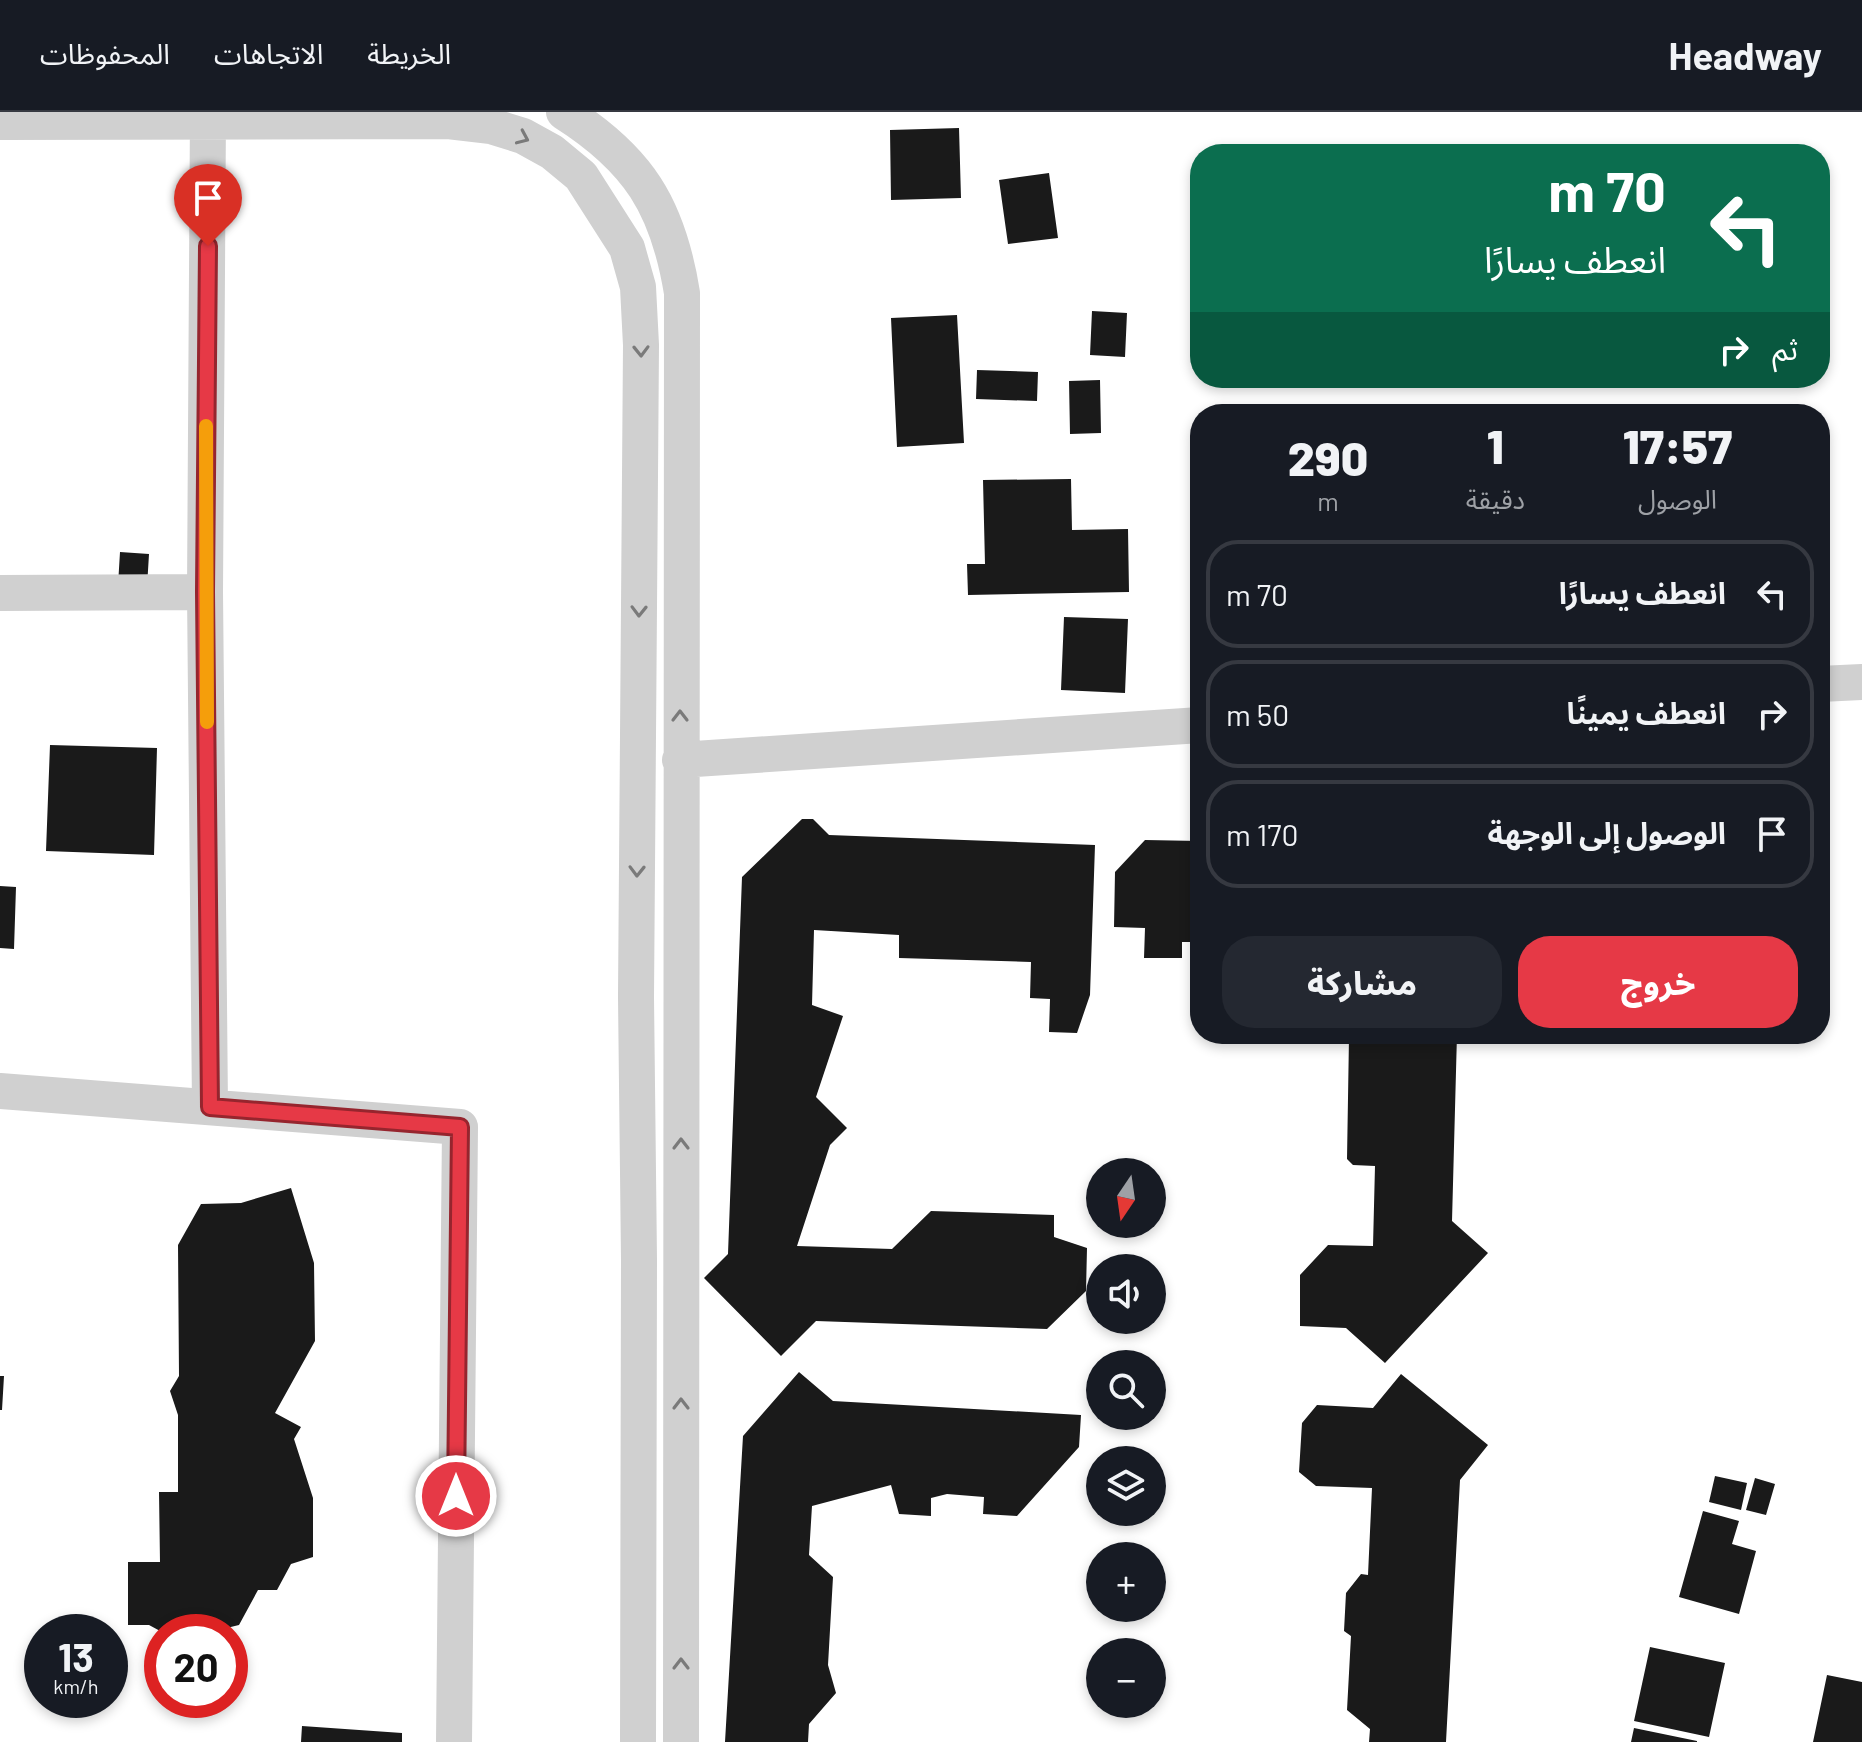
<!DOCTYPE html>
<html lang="ar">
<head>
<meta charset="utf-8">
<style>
  :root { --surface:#171b24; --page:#242831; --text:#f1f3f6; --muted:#9ea1a6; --line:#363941; --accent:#e63946 }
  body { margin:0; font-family:Barlow,"Noto Sans Arabic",sans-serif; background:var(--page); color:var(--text); direction:rtl; height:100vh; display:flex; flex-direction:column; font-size:30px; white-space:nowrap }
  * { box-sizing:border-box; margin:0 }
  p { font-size:26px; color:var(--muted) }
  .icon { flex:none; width:44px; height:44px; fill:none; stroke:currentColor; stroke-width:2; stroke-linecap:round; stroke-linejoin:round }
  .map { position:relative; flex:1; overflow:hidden; direction:ltr }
  .details { position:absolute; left:1190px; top:292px; width:640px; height:640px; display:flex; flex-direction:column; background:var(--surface); border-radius:32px; box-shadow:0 4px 12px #0003; direction:rtl }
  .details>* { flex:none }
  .top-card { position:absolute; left:1190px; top:32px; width:640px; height:244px; border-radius:32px; box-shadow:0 4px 12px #0003; direction:rtl; background:#0b6e4f; color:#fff; overflow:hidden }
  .needle { width:52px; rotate:193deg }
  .buttons { position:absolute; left:1086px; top:1046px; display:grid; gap:16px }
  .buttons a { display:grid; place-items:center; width:80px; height:80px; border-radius:50%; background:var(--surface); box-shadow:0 4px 12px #0003; font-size:40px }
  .speed { position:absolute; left:24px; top:1502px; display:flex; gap:16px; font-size:40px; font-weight:700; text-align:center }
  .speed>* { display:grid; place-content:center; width:104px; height:104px; border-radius:50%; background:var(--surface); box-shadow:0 4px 12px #0003; line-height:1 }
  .speed small { font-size:20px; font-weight:400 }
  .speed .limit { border:12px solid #d22; background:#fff; color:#111 }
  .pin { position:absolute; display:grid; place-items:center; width:68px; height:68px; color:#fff; margin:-82px -34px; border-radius:50% 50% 50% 0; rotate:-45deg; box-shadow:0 0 8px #0007 }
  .pin .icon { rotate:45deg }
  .me { position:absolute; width:88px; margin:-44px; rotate:0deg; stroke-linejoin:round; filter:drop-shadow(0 0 6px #0008) }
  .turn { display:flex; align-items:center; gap:28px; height:168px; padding:0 32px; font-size:36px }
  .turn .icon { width:104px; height:104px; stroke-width:2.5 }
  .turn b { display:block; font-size:56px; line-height:68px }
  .then { display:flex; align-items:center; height:76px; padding:0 32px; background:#0003; gap:16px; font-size:30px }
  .eta { display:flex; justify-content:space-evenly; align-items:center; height:136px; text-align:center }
  .eta b { font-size:48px; font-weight:800; line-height:56px }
  .action { display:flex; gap:16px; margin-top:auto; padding:16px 32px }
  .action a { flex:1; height:92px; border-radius:32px; background:var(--accent); color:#fff; font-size:32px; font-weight:800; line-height:92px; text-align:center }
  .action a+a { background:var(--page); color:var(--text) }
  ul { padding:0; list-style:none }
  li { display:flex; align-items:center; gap:24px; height:108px; margin:0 16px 12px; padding:0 16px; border:4px solid var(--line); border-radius:32px }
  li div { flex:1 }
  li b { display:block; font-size:30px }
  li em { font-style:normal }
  header { display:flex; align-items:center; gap:48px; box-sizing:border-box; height:112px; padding:0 40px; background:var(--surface); border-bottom:2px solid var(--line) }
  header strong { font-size:38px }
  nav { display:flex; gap:44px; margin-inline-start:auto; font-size:28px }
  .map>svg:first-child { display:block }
  .building { fill:#1a1a1a }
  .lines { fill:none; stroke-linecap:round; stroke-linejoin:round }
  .minor { stroke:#d0d0d0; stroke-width:36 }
  .oneway { stroke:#7a7a7a }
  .route-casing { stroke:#96252e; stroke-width:20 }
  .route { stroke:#e63946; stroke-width:14 }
  .slow { stroke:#f59e0b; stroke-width:14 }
</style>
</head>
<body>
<header>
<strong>Headway</strong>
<nav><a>الخريطة</a><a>الاتجاهات</a><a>المحفوظات</a></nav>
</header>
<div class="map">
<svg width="1862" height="1630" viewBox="0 0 1862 1630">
  <rect width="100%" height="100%" fill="#fff"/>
  <path class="building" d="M 959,16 L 961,86 L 891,88 L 890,18 Z
    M 1049,61 L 1058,126 L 1008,132 L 999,68 Z
    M 1092,199 L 1127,201 L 1125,245 L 1090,243 Z
    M 957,203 L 964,331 L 897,335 L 891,206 Z
    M 977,258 L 1038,260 L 1037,289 L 976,287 Z
    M 1100,268 L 1101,321 L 1070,322 L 1069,269 Z
    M 1071,367 L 1072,418 L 1128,417 L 1129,480 L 968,483 L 967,452 L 985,452 L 983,368 Z
    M 120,440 L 149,442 L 147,475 L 118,473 Z
    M 1064,505 L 1128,507 L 1125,581 L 1061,578 Z
    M 50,633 L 157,636 L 154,743 L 46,739 Z
    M 802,707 L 813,707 L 829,723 L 1095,733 L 1090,883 L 1077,921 L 1049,920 L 1050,887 L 1030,886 L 1031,850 L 899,846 L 899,823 L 814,818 L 812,893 L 843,904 L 816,985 L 847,1016 L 830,1033 L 797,1134 L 892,1137 L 931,1099 L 1054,1103 L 1054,1125 L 1087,1136 L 1086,1179 L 1047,1217 L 816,1209 L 781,1244 L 704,1166 L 728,1142 L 742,765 Z
    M 1145,728 L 1200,729 L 1200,830 L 1182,830 L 1182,846 L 1144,846 L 1145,816 L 1114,815 L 1115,760 Z
    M 0,774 L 16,775 L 14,837 L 0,836 Z
    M 1352,922 L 1457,922 L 1452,1109 L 1488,1141 L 1385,1251 L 1346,1216 L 1300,1214 L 1300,1163 L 1328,1133 L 1373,1134 L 1375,1054 L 1353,1053 L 1347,1047 L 1349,925 Z
    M 291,1076 L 314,1151 L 315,1229 L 275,1301 L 301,1315 L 294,1327 L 313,1386 L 313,1445 L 291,1452 L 277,1478 L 258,1478 L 239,1513 L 210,1520 L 162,1520 L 149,1513 L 128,1513 L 128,1450 L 160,1450 L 159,1380 L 178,1380 L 178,1303 L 170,1279 L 179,1264 L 178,1133 L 201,1092 L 241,1091 Z
    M 799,1260 L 833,1289 L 1081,1303 L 1079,1335 L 1017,1404 L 983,1402 L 984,1385 L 947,1382 L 931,1386 L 931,1404 L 899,1402 L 891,1373 L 812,1394 L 809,1443 L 833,1465 L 828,1553 L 836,1581 L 809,1612 L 808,1630 L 725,1630 L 743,1324 Z
    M 1401,1262 L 1488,1333 L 1460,1368 L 1446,1630 L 1369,1630 L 1370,1617 L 1347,1598 L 1351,1524 L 1344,1519 L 1346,1481 L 1361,1462 L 1368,1463 L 1372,1376 L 1316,1374 L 1299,1360 L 1302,1311 L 1317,1293 L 1373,1296 Z
    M 0,1264 L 4,1264 L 2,1298 L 0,1298 Z
    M 1715,1364 L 1747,1371 L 1741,1398 L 1709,1390 Z
    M 1755,1366 L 1775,1372 L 1766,1403 L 1746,1398 Z
    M 1703,1399 L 1739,1409 L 1732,1432 L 1756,1439 L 1739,1502 L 1679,1485 Z
    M 1650,1535 L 1725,1551 L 1709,1625 L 1634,1609 Z
    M 1827,1563 L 1862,1570 L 1862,1630 L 1813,1630 Z
    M 302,1614 L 402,1621 L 402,1630 L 301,1630 Z
    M 1634,1616 L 1697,1629 L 1697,1630 L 1631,1630 Z"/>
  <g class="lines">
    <path class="minor" d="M 564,0 C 638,47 668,94 682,181 L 681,1630
      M 0,10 L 448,9 L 491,14 L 523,24 L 552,40 L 581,64 L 627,136 L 638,175 L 641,233 L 636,885 L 639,1148 L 638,1630
      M 205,480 L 208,0
      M 0,481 L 205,480 L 210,995
      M 1820,572 L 1862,570
      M 680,648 L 1200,613
      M 0,979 L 460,1015 L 454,1630"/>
  </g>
  <defs><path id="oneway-chevron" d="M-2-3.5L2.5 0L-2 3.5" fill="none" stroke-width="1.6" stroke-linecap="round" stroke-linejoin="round" transform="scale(2)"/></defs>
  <g class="oneway">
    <use href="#oneway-chevron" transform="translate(523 26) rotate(24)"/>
    <use href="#oneway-chevron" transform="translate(641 239) rotate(89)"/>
    <use href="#oneway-chevron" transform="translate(639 499) rotate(91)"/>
    <use href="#oneway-chevron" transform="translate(680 604) rotate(-90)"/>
    <use href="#oneway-chevron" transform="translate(637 759) rotate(91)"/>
    <use href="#oneway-chevron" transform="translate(681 1032) rotate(-90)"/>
    <use href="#oneway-chevron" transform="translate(681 1292) rotate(-90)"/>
    <use href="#oneway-chevron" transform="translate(681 1552) rotate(-90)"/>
  </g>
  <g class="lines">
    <defs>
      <path id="route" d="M 208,134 L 205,480 L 210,995 L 460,1015 L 456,1384"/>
    </defs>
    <use href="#route" class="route-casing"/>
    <use href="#route" class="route"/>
    <path class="slow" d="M 206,314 L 207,610"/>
  </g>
</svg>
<div class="buttons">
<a><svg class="needle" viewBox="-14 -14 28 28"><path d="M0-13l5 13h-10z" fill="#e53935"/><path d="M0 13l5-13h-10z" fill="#9ea1a6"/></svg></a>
<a><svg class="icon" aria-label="sound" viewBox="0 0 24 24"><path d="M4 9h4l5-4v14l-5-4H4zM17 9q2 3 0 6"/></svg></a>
<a><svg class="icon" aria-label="search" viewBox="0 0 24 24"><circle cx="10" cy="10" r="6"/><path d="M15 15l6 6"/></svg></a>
<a><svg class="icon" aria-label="layers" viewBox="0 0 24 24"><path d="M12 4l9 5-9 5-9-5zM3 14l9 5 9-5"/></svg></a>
<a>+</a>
<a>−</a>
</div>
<div class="speed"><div>13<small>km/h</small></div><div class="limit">20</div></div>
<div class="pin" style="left:208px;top:134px;background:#d93025"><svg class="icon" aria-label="arrive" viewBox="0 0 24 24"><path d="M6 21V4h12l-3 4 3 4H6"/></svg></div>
<svg class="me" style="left:456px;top:1384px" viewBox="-20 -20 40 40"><circle r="17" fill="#e63946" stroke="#fff" stroke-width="3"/><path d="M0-11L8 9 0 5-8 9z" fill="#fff"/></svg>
<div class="top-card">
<div class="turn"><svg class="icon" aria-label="left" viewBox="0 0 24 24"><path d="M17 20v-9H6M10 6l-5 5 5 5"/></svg><div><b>70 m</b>انعطف يسارًا</div></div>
<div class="then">ثم<svg class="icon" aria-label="right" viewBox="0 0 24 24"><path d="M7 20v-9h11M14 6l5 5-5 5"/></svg></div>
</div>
<section class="details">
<div class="eta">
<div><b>17:57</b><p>الوصول</p></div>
<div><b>1</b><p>دقيقة</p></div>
<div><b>290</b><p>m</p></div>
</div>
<ul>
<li><svg class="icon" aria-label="left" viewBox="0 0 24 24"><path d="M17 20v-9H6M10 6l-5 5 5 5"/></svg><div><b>انعطف يسارًا</b></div><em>70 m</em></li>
<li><svg class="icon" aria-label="right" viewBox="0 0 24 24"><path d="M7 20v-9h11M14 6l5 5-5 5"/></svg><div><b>انعطف يمينًا</b></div><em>50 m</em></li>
<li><svg class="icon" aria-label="arrive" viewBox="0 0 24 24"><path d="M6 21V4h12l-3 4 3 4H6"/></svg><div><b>الوصول إلى الوجهة</b></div><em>170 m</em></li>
</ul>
<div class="action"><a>خروج</a><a>مشاركة</a></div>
</section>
</div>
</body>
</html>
